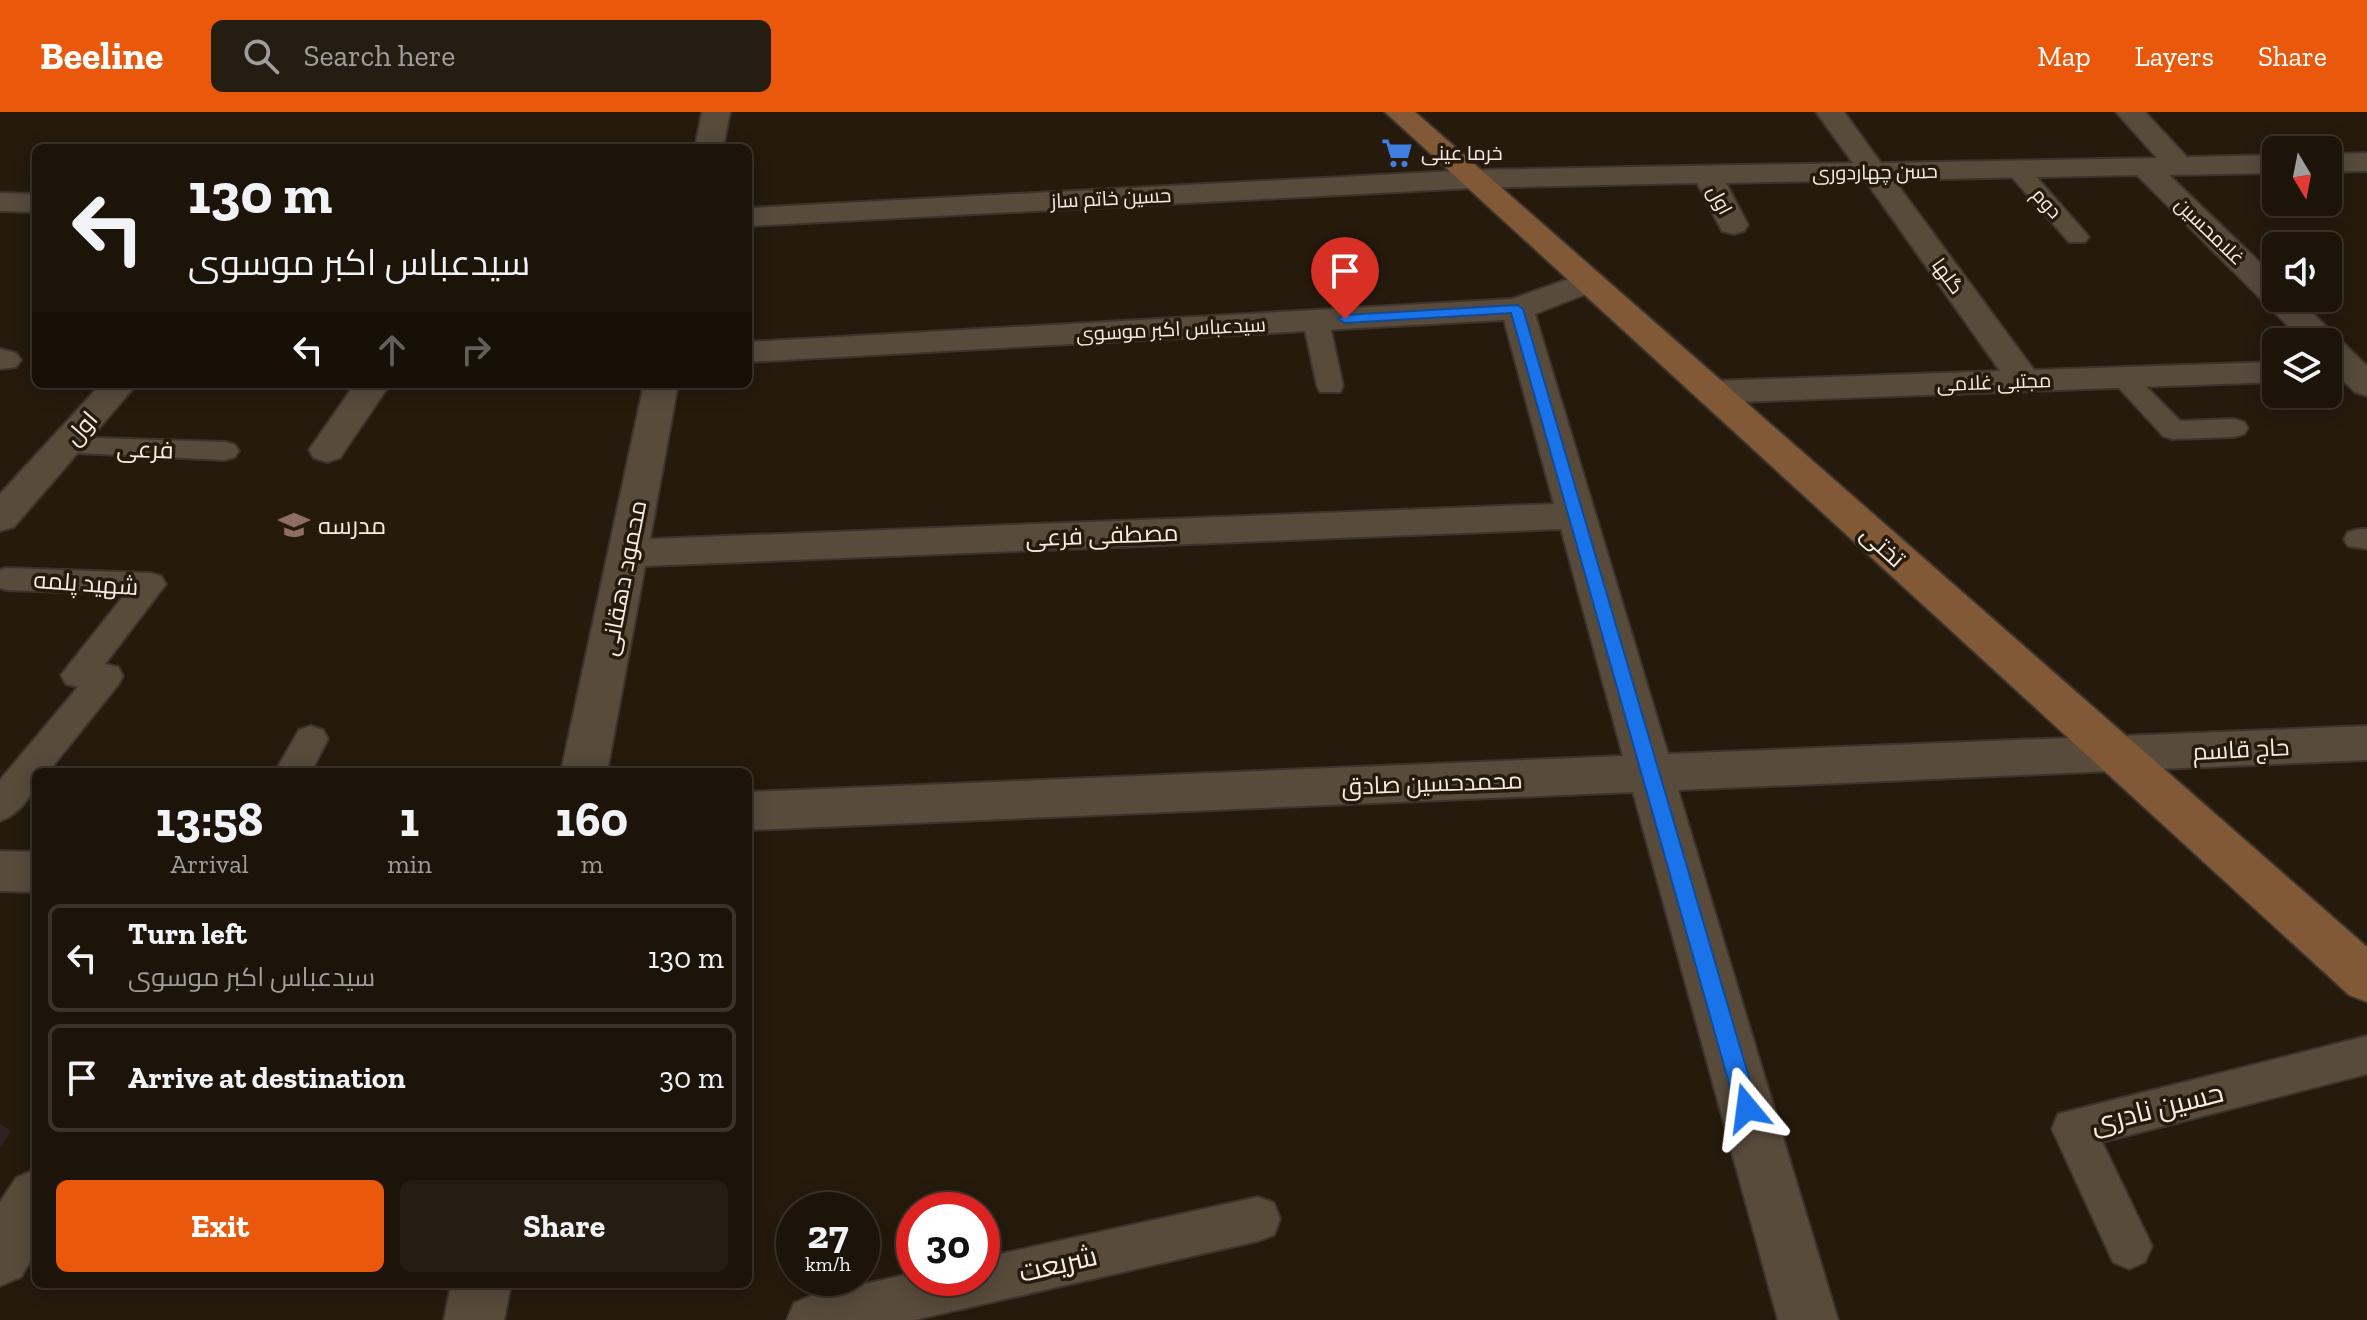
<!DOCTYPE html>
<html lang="en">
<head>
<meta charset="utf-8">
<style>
  :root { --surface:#1c1409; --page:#251d12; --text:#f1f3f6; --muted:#a09e9c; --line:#3a332a; --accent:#ea580c }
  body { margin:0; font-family:"Zilla Slab",Cairo,serif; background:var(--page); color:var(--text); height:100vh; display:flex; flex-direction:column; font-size:30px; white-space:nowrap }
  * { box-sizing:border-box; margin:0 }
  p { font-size:26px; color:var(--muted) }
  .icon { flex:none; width:44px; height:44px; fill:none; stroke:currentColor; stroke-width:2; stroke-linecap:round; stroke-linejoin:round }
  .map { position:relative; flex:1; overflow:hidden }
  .sheet { position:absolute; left:32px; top:656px; width:720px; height:520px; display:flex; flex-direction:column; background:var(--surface); border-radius:12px; box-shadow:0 4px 20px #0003,0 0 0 2px var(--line) }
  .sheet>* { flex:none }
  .hud { position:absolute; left:32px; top:32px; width:720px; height:244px; border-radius:12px; box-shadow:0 4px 20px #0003,0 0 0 2px var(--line); background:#1c1409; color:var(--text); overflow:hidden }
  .needle { width:52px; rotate:170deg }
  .buttons { position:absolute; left:2262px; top:24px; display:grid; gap:16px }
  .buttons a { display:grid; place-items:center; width:80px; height:80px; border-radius:12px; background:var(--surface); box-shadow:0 4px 20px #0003,0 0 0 2px var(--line); font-size:40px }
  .speed { position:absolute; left:776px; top:1080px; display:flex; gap:16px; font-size:40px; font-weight:700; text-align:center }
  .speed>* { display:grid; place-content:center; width:104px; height:104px; border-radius:50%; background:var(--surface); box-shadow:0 4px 20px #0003,0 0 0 2px var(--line); line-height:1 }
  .speed small { font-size:20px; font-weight:400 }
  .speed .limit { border:12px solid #d22; background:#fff; color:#111 }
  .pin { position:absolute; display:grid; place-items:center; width:68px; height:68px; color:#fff; margin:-82px -34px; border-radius:50% 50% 50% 0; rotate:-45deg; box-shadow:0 0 8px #0007 }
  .pin .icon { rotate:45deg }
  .me { position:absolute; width:88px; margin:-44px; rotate:344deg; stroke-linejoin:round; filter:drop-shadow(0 0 6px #0008) }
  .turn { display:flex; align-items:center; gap:28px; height:168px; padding:0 24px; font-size:36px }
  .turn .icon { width:104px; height:104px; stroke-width:2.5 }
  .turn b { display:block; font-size:56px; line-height:68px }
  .lanes { display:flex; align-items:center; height:76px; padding:0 24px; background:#0003; justify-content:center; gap:40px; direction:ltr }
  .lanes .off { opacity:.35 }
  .eta { display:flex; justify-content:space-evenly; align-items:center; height:136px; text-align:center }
  .eta b { font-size:48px; font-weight:800; line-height:56px }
  .action { display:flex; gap:16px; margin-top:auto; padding:16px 24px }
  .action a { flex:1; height:92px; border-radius:12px; background:var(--accent); color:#fff; font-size:32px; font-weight:800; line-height:92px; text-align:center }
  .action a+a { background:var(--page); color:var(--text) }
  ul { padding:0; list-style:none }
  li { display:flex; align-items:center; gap:24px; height:108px; margin:0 16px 12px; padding:0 8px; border:4px solid var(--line); border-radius:12px }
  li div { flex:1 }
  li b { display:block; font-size:30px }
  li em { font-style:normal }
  header { display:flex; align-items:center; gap:48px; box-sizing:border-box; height:112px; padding:0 40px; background:var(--accent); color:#fff }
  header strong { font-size:38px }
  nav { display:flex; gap:44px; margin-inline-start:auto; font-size:28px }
  .search { width:560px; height:72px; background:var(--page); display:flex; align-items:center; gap:20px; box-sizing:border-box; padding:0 28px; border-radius:12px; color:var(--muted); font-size:30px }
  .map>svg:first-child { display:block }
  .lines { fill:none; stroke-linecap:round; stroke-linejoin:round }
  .service-casing { stroke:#3c332e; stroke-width:4 }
  .minor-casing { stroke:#3c332e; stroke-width:4 }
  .secondary-casing { stroke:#3c332e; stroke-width:4 }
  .service { fill:#584b3c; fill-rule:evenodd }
  .minor { fill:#584b3c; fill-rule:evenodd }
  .secondary { fill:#815937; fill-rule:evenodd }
  .shaded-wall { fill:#302222 }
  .route { fill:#1a73e8; stroke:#114b97; stroke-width:2 }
  .labels { text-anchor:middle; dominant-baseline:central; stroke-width:7; stroke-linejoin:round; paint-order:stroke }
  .far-poi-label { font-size:20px; fill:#f5ede4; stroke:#251a0c; text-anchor:start }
  .far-street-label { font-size:20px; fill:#f5ede4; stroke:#251a0c }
  .street-label { font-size:24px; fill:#f5ede4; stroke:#251a0c }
  .poi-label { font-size:24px; fill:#f5ede4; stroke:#251a0c; text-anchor:start }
  .near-street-label { font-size:28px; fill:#f5ede4; stroke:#251a0c }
</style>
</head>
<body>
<header>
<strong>Beeline</strong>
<div class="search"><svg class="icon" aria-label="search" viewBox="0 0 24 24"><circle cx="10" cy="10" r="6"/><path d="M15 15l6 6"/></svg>Search here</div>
<nav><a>Map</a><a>Layers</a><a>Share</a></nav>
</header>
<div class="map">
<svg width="2367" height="1208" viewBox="0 0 2367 1208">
  <rect width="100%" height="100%" fill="#251a0c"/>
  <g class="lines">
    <defs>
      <path id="service" d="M 2017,50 L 2025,52 L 2085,120 L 2089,125 L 2085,130 L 2069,130 L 2009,62 L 2006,57 L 2009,52 Z
        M 1316,201 L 1325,204 L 1329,209 L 1343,274 L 1340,280 L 1320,280 L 1317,274 L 1303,209 L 1307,204 Z
        M 2122,257 L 2131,259 L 2180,309 L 2234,307 L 2244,310 L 2248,316 L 2244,322 L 2234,325 L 2173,327 L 2163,324 L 2109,265 L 2113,259 Z
        M 65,325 L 225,330 L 235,333 L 239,339 L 235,345 L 225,348 L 55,340 L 51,334 L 55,328 Z
        M 2359,417 L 2367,417 L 2367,437 L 2348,434 L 2344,427 L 2348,420 Z
        M 6,456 L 150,461 L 161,464 L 166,472 L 105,552 L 118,555 L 123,564 L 118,573 L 48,660 L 36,660 C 36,681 20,702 0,709 L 0,668 L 78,575 L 66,572 L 61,563 L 125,482 L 6,478 L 0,476 L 0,458 Z
        M 311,614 L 323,618 L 328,627 L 311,660 L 275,660 L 299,618 Z
        M 2367,924 L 2367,962 L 2102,1030 L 2152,1134 L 2145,1150 L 2129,1157 L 2113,1150 L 2052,1017 L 2058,1002 Z
        M 1258,1085 L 1274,1091 L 1280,1107 L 1274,1123 L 1258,1129 L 914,1208 L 787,1208 L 794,1191 L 811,1184 L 914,1161 L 914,1166 L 982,1166 L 982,1146 Z"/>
      <path id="minor" d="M 702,0 L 730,0 L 723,36 L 695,36 Z
        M 1816,0 L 1844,0 L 1881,51 L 2157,46 L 2116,0 L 2145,0 L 2187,45 L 2276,43 L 2276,61 L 2169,63 L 2276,166 L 2276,186 L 2297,186 L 2367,254 L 2367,284 L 2355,280 L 2328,254 L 2328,230 L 2304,230 L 2137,63 L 1894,68 L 2034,258 L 2276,250 L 2276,270 L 1711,291 L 1699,288 L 1694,280 L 1699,272 L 1711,269 L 2000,259 L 1865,68 L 1726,71 L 1748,113 L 1744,119 L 1733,122 L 1722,119 L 1697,71 L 1473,76 L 748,114 L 748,96 L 1473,58 L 1853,51 Z
        M 2367,41 L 2367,59 L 2328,60 L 2328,42 Z
        M 0,81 L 36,82 L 36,100 L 0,99 Z
        M 1588,160 L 1599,163 L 1604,170 L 1599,177 L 1535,202 L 1668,642 L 2367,614 L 2367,648 L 1678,678 L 1838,1208 L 1778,1208 L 1633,680 L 748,718 L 748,680 L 1623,644 L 1561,417 L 645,454 L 607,660 L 561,660 L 644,272 L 678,272 L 650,427 L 1554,392 L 1504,208 L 748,250 L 748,230 L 1512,187 Z
        M 0,237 L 16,241 L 21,248 L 16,255 L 0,257 Z
        M 101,272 L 137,272 L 14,415 L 0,419 L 0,382 Z
        M 355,272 L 390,272 L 340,346 L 327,350 L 314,346 L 309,338 Z
        M 0,739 L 36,740 L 36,780 L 0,779 Z
        M 36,1057 L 36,1140 L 21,1165 L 0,1174 L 0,1090 L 16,1066 Z
        M 451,1172 L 511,1172 L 504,1208 L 444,1208 Z"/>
      <path id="secondary" d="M 1385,0 L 1415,0 L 2367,835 L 2367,890 L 2349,883 Z"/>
    </defs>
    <use href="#service" class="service-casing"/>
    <use href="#minor" class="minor-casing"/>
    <use href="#secondary" class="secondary-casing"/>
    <use href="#service" class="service"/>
    <use href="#minor" class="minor"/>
    <use href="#secondary" class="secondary"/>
  </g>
  <path class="shaded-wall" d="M 0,1012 L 11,1019 L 0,1036 Z"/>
  <path class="route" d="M 1517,193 L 1523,197 L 1758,996 L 1755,1003 L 1747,1007 L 1739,1003 L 1736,996 L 1511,201 L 1345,211 L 1338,207 L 1345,203 Z"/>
  <defs>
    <symbol id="supermarket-bare" viewBox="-9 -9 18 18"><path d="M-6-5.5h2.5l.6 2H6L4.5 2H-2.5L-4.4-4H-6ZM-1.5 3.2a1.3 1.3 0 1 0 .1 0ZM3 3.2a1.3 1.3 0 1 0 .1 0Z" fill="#3f7fe0" stroke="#251a0c" stroke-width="2.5" paint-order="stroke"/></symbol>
    <symbol id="school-bare" viewBox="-9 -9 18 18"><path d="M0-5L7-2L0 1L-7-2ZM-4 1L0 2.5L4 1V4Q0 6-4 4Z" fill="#8d6e63" stroke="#251a0c" stroke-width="2.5" paint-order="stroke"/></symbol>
  </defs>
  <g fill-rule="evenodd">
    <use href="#supermarket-bare" x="1375" y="19" width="44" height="44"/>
    <use href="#school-bare" x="272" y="391" width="44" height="44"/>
  </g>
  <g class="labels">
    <g class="far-poi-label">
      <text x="1421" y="41">خرما عینی</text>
    </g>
    <g class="far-street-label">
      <text transform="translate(1875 60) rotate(-1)">حسن چهاردوری</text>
      <text transform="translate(1111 86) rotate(-3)">حسین خاتم ساز</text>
      <text transform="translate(1720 88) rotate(62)">اول</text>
      <text transform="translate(2047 91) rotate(48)">دوم</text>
      <text transform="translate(2210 119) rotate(44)">غلامحسین</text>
      <text transform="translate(1948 164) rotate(54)">گلها</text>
      <text transform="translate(1171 217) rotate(-3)">سیدعباس اکبر موسوی</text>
      <text transform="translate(1994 270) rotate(-2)">مجتبی غلامی</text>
    </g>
    <g class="street-label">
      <text transform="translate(81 316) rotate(-49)">اول</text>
      <text transform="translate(145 337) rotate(2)">فرعی</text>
      <text transform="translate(1102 423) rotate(-2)">مصطفی فرعی</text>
      <text transform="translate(1883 434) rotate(42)">تختی</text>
      <text transform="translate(623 466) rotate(-79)">محمود دهقانی</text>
      <text transform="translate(86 471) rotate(4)">شهید پلمه</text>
      <text transform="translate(2241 637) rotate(-3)">حاج قاسم</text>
      <text transform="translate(1432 671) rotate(-2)">محمدحسین صادق</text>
    </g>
    <g class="poi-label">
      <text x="318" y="413">مدرسه</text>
    </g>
    <g class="near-street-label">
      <text transform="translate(2157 996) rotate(-14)">حسین نادری</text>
      <text transform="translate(1058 1152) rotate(-13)">شریعت</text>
    </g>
  </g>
</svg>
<div class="buttons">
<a><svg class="needle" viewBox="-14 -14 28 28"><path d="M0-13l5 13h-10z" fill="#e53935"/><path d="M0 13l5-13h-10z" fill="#a09e9c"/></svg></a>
<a><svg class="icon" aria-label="sound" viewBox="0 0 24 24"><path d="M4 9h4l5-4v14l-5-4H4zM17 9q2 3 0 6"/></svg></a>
<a><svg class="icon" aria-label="layers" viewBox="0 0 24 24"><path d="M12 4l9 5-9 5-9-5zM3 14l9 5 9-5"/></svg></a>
</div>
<div class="speed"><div>27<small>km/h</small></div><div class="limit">30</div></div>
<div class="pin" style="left:1345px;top:207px;background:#d93025"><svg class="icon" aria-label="arrive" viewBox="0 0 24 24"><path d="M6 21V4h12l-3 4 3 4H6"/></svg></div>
<svg class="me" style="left:1747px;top:996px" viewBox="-20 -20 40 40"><path d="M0-17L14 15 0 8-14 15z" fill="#1a73e8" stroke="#fff" stroke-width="4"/></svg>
<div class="hud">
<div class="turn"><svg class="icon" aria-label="left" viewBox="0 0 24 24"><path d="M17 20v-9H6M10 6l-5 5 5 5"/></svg><div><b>130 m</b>سیدعباس اکبر موسوی</div></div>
<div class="lanes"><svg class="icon" aria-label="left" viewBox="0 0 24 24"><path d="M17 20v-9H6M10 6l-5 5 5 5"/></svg><svg class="icon off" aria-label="ahead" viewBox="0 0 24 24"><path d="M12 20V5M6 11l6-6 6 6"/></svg><svg class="icon off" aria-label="right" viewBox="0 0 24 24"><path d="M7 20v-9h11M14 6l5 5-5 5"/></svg></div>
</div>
<section class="sheet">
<div class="eta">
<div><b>13:58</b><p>Arrival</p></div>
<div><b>1</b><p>min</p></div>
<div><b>160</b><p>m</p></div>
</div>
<ul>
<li><svg class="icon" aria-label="left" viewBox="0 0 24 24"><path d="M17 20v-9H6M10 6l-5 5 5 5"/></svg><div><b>Turn left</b><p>سیدعباس اکبر موسوی</p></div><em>130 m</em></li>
<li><svg class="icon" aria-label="arrive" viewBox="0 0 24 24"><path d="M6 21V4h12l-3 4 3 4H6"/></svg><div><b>Arrive at destination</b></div><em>30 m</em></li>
</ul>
<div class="action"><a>Exit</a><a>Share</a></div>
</section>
</div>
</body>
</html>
